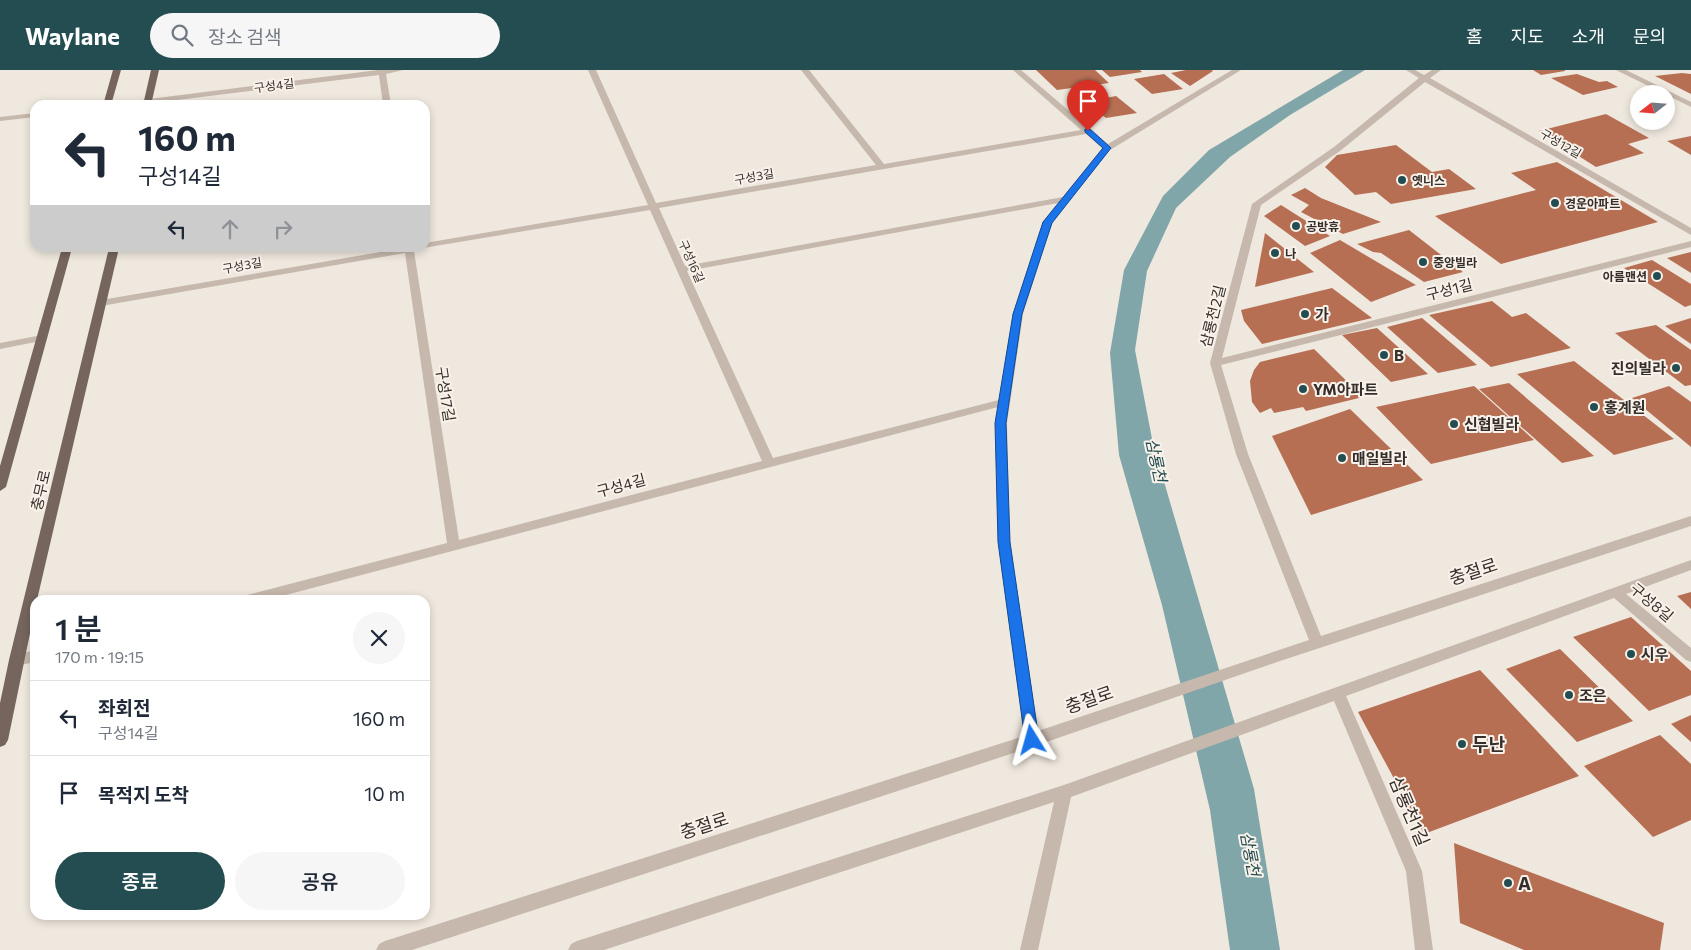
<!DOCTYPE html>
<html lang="ko">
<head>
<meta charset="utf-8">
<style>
  :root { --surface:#fff; --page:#f6f6f7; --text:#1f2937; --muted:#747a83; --line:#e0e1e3; --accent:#244d52 }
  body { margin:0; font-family:Commissioner,"Noto Sans KR",sans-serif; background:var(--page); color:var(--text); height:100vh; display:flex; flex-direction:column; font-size:19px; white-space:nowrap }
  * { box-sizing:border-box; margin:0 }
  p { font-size:16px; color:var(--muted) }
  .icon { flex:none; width:28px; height:28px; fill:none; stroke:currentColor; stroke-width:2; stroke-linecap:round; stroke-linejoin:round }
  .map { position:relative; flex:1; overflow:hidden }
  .drawer { position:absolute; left:30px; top:525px; width:400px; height:325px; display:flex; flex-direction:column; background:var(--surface); border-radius:15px; box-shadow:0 2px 8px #0003 }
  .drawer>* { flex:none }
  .banner { position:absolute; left:30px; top:30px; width:400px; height:152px; border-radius:15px; box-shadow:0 2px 8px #0003; background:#fff; color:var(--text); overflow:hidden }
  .needle { width:32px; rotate:253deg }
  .tools { position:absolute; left:1630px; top:15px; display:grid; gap:10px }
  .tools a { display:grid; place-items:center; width:45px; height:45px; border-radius:50%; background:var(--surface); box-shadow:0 2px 8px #0003; font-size:25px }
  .pin { position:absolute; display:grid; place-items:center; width:42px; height:42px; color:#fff; margin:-51px -21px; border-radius:50% 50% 50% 0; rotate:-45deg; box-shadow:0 0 5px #0007 }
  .pin .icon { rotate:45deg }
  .me { position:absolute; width:55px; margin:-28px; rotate:352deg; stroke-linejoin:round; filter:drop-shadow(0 0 4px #0008) }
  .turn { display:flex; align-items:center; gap:18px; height:105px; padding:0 25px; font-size:22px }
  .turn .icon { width:65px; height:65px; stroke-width:2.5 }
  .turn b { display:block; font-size:35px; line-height:42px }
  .lanes { display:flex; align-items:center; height:48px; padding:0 25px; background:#0003; justify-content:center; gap:25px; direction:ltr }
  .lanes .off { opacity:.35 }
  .round { display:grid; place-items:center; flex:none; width:52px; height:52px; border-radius:26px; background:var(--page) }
  .summary { display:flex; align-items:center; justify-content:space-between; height:85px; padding:0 25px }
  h1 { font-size:30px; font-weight:600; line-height:38px }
  .action { display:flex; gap:10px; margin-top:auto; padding:10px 25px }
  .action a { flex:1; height:58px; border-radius:30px; background:var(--accent); color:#fff; font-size:20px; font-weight:600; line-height:58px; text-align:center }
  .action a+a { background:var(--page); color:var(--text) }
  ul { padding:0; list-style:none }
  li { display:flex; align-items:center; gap:15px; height:75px; padding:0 25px; border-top:1px solid var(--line) }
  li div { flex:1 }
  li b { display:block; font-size:19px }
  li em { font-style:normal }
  header { display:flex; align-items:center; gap:30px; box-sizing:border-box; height:70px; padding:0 25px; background:var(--accent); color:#fff }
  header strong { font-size:24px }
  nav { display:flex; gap:28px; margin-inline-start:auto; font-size:18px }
  .search { width:350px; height:45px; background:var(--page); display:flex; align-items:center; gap:12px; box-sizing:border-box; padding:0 18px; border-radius:28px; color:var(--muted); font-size:19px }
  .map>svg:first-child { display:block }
  .water { fill:#81a6a9 }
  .building { fill:#b76f54 }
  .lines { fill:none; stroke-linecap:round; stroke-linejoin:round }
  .minor { fill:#c6b8ac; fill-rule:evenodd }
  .major { fill:#75655d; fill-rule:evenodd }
  .route { fill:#1a73e8; stroke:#114b97 }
  .poi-dot { fill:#244d52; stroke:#f8f2ea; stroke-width:2 }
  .labels { text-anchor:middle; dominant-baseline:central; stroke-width:4; stroke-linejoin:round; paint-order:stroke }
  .far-street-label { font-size:12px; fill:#352e2a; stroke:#f8f2ea }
  .far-poi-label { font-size:12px; font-weight:bold; fill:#352e2a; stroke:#f8f2ea; text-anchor:start }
  .street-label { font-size:15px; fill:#352e2a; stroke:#f8f2ea }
  .poi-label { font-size:15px; font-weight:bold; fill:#352e2a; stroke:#f8f2ea; text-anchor:start }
  .water-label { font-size:16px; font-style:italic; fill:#244d52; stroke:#f8f2ea }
  .near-street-label { font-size:18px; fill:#352e2a; stroke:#f8f2ea }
  .near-poi-label { font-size:18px; font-weight:bold; fill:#352e2a; stroke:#f8f2ea; text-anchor:start }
</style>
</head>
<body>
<header>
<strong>Waylane</strong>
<div class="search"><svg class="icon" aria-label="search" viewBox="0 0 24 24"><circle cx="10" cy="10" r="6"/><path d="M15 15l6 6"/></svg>장소 검색</div>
<nav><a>홈</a><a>지도</a><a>소개</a><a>문의</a></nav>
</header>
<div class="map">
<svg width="1691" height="880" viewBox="0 0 1691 880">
  <rect width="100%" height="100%" fill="#efe8de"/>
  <path class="water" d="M 1343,0 L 1365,0 L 1290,45 L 1230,87 L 1176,138 L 1147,201 L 1135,280 L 1153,374 L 1254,719 L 1280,880 L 1230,880 L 1210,740 L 1162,535 L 1119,385 L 1110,283 L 1124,200 L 1163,126 L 1209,80 Z"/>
  <path class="building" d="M 1036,0 L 1095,0 L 1109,13 L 1057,20 Z
    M 1102,0 L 1140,0 L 1142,2 L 1110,7 Z
    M 1186,0 L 1212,0 L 1213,1 L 1190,16 L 1171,3 Z
    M 1533,0 L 1565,0 L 1565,1 L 1541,5 Z
    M 1682,3 L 1691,4 L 1691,24 L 1655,6 Z
    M 1164,4 L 1183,19 L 1152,24 L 1134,9 Z
    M 1577,4 L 1599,12 L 1607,11 L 1618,17 L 1583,25 L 1551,8 Z
    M 1116,26 L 1137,43 L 1106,48 L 1086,32 Z
    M 1606,44 L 1649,68 L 1628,74 L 1644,83 L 1596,97 L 1539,61 Z
    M 1691,66 L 1691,85 L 1667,71 Z
    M 1396,75 L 1432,102 L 1449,99 L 1476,119 L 1391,134 L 1376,122 L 1355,125 L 1325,97 L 1337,85 Z
    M 1557,92 L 1658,152 L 1501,194 L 1435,146 L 1536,120 L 1511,103 Z
    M 1305,118 L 1321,128 L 1381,152 L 1343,164 L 1301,142 L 1309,135 L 1291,125 Z
    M 1281,135 L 1330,166 L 1305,176 L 1264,146 Z
    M 1409,160 L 1463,202 L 1424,212 L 1381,183 L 1373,182 L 1357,174 Z
    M 1265,163 L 1314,202 L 1255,217 Z
    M 1340,170 L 1416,215 L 1371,232 L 1310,183 Z
    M 1691,182 L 1691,203 L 1667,188 Z
    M 1652,190 L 1691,214 L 1691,235 L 1685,237 L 1624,198 Z
    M 1332,218 L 1372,248 L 1262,274 L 1244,251 L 1241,240 Z
    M 1492,231 L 1512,247 L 1526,243 L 1571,278 L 1491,297 L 1429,245 Z
    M 1422,248 L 1477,295 L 1438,303 L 1387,257 Z
    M 1691,248 L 1691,274 L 1665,256 Z
    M 1656,255 L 1691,280 L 1691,315 L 1685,316 L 1615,263 Z
    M 1377,258 L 1428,304 L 1391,312 L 1342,265 Z
    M 1314,279 L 1363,327 L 1306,341 L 1303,337 L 1274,343 L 1271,338 L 1260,343 L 1252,332 L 1250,311 L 1254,300 L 1260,292 Z
    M 1574,291 L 1674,369 L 1614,385 L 1517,304 Z
    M 1509,313 L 1594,386 L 1562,393 L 1479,319 Z
    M 1474,316 L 1534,370 L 1431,394 L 1376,337 Z
    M 1669,316 L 1691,332 L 1691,377 L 1632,328 Z
    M 1350,339 L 1423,410 L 1311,445 L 1272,366 Z
    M 1691,522 L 1691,539 L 1677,526 Z
    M 1631,547 L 1691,601 L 1691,625 L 1649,641 L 1573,567 Z
    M 1560,579 L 1633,651 L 1577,672 L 1506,599 Z
    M 1480,600 L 1579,706 L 1424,764 L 1358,642 Z
    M 1691,645 L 1691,672 L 1671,654 Z
    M 1660,665 L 1691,694 L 1691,750 L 1653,767 L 1584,696 Z
    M 1454,773 L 1664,853 L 1660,880 L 1524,880 L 1460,853 Z"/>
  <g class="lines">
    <path class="minor" d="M 378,0 L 403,0 L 386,4 L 391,35 L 383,35 L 379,5 L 137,35 L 114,35 L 118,33 Z
      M 588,0 L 596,0 L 656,133 L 876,95 L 801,0 L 809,0 L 884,94 L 1081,60 L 1013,0 L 1021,0 L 1108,74 L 1232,0 L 1241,0 L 1110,80 L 1052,152 L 1023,244 L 1007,353 L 1010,472 L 1038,661 L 1309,570 L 1236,384 L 1210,293 L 1252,134 L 1334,77 L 1419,8 L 1406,0 L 1415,0 L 1424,5 L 1432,0 L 1441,0 L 1430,8 L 1691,158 L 1691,165 L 1425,12 L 1340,81 L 1261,135 L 1222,288 L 1691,171 L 1691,177 L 1221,295 L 1248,384 L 1321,566 L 1691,446 L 1691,456 L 1280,591 L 1032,677 L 412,880 L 376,880 L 379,874 L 385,871 L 1024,666 L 998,472 L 995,353 L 998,337 L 267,530 L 240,530 L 242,526 L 247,525 L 447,473 L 405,183 L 101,236 L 96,233 L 101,230 L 404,178 L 425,178 L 425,173 L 648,135 ZM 1086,64 L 1102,78 L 1063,127 L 685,196 L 659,138 ZM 1058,133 L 1043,152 L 1013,244 L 999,330 L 773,388 L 687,201 ZM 650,140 L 762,391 L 459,470 L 414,181 L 423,178 Z
      M 1616,0 L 1626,0 L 1691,32 L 1691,37 Z
      M 35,43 L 35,47 L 0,51 L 0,47 Z
      M 42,265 L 46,266 L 47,268 L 46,270 L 0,279 L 0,273 Z
      M 1691,490 L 1691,500 L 1626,524 L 1691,578 L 1691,592 L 1686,590 L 1614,528 L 1346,626 L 1422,801 L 1433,880 L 1415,880 L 1406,801 L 1334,631 L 1071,727 L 1038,880 L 1020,880 L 1054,732 L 604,880 L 568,880 L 571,874 L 577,871 L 1064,715 Z
      M 35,580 L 35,592 L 16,596 L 11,594 L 9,590 L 11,586 Z"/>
    <path class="major" d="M 113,0 L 121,0 L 111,35 L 103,35 Z
      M 151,0 L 159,0 L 151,35 L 143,35 Z
      M 62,178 L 72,178 L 6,417 L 0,421 L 0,396 Z
      M 109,178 L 119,178 L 37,530 L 35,530 L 35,539 L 8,670 L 5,675 L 0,677 L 0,633 L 9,590 Z"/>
  </g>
  <path class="route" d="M 1085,59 L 1090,59 L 1111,78 L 1052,153 L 1022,244 L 1006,353 L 1010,472 L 1039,670 L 1037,674 L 1032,676 L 1027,674 L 1025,670 L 998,472 L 995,353 L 1013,244 L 1043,152 L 1103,78 L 1085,62 Z"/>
  <g class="poi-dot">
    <circle cx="1402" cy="110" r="5"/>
    <circle cx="1555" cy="133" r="5"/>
    <circle cx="1296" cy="156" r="5"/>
    <circle cx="1275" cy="183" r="5"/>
    <circle cx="1423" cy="192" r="5"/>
    <circle cx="1657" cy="206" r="5"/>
    <circle cx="1305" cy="244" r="5"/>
    <circle cx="1384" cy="285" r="5"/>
    <circle cx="1676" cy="298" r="5"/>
    <circle cx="1303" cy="319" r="5"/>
    <circle cx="1594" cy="337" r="5"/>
    <circle cx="1454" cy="354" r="5"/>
    <circle cx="1342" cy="388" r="5"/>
    <circle cx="1631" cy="584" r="5"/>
    <circle cx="1569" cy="625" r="5"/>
    <circle cx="1462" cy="674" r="5"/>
    <circle cx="1508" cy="813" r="5"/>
  </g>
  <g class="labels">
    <g class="far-street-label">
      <text transform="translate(274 15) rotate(-7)">구성4길</text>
      <text transform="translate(1561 73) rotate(30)">구성12길</text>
      <text transform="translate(754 106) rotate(-10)">구성3길</text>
      <text transform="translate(692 191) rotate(66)">구성16길</text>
      <text transform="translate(242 195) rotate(-10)">구성3길</text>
    </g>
    <g class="far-poi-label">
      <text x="1412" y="110">옛니스</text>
      <text x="1565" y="133">경운아파트</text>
      <text x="1306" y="156">공방휴</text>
      <text x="1285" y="183">나</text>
      <text x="1433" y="192">중앙빌라</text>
      <text x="1647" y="206" text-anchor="end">아름맨션</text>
    </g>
    <g class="street-label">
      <text transform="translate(1449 219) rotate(-14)">구성1길</text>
      <text transform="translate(1212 246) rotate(-76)">삼룡천2길</text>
      <text transform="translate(446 324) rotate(81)">구성17길</text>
      <text transform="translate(621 415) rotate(-15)">구성4길</text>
      <text transform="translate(40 420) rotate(-77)">충무로</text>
      <text transform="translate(1652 532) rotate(40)">구성8길</text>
    </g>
    <g class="poi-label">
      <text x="1315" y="244">가</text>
      <text x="1394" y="285">B</text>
      <text x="1666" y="298" text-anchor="end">진의빌라</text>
      <text x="1313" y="319">YM아파트</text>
      <text x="1604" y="337">홍계원</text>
      <text x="1464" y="354">신협빌라</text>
      <text x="1352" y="388">매일빌라</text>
      <text x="1641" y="584">시우</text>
      <text x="1579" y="625">조은</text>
    </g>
    <g class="water-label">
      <text transform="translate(1157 390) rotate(78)">삼룡천</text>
      <text transform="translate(1251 784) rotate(79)">삼룡천</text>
    </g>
    <g class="near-street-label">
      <text transform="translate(1473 501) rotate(-18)">충절로</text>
      <text transform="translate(1089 629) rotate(-19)">충절로</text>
      <text transform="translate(1410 741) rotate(67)">삼룡천1길</text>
      <text transform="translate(704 755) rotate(-18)">충절로</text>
    </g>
    <g class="near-poi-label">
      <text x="1472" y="674">두난</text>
      <text x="1518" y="813">A</text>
    </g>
  </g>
</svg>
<div class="tools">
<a><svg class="needle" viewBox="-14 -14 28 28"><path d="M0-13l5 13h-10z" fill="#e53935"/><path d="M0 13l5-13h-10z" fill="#747a83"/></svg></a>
</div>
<div class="pin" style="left:1088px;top:61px;background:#d93025"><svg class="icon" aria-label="arrive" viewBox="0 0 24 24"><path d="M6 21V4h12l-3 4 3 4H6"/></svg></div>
<svg class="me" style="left:1032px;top:670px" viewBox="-20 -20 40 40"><path d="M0-17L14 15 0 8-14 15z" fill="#1a73e8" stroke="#fff" stroke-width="4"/></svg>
<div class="banner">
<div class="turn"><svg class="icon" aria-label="left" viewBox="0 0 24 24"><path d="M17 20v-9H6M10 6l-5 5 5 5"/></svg><div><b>160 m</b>구성14길</div></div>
<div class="lanes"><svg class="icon" aria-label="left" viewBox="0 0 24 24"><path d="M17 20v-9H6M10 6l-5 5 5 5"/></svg><svg class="icon off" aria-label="ahead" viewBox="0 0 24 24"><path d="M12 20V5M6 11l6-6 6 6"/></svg><svg class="icon off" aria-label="right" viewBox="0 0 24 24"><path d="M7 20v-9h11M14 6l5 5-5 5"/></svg></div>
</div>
<section class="drawer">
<div class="summary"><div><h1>1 분</h1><p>170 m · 19:15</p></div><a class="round"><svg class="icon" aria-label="close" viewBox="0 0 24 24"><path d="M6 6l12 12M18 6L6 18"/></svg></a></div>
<ul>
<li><svg class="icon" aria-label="left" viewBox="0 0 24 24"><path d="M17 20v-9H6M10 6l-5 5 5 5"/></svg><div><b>좌회전</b><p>구성14길</p></div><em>160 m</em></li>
<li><svg class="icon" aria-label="arrive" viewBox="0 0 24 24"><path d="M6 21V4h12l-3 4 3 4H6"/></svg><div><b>목적지 도착</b></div><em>10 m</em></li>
</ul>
<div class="action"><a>종료</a><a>공유</a></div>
</section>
</div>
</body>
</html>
